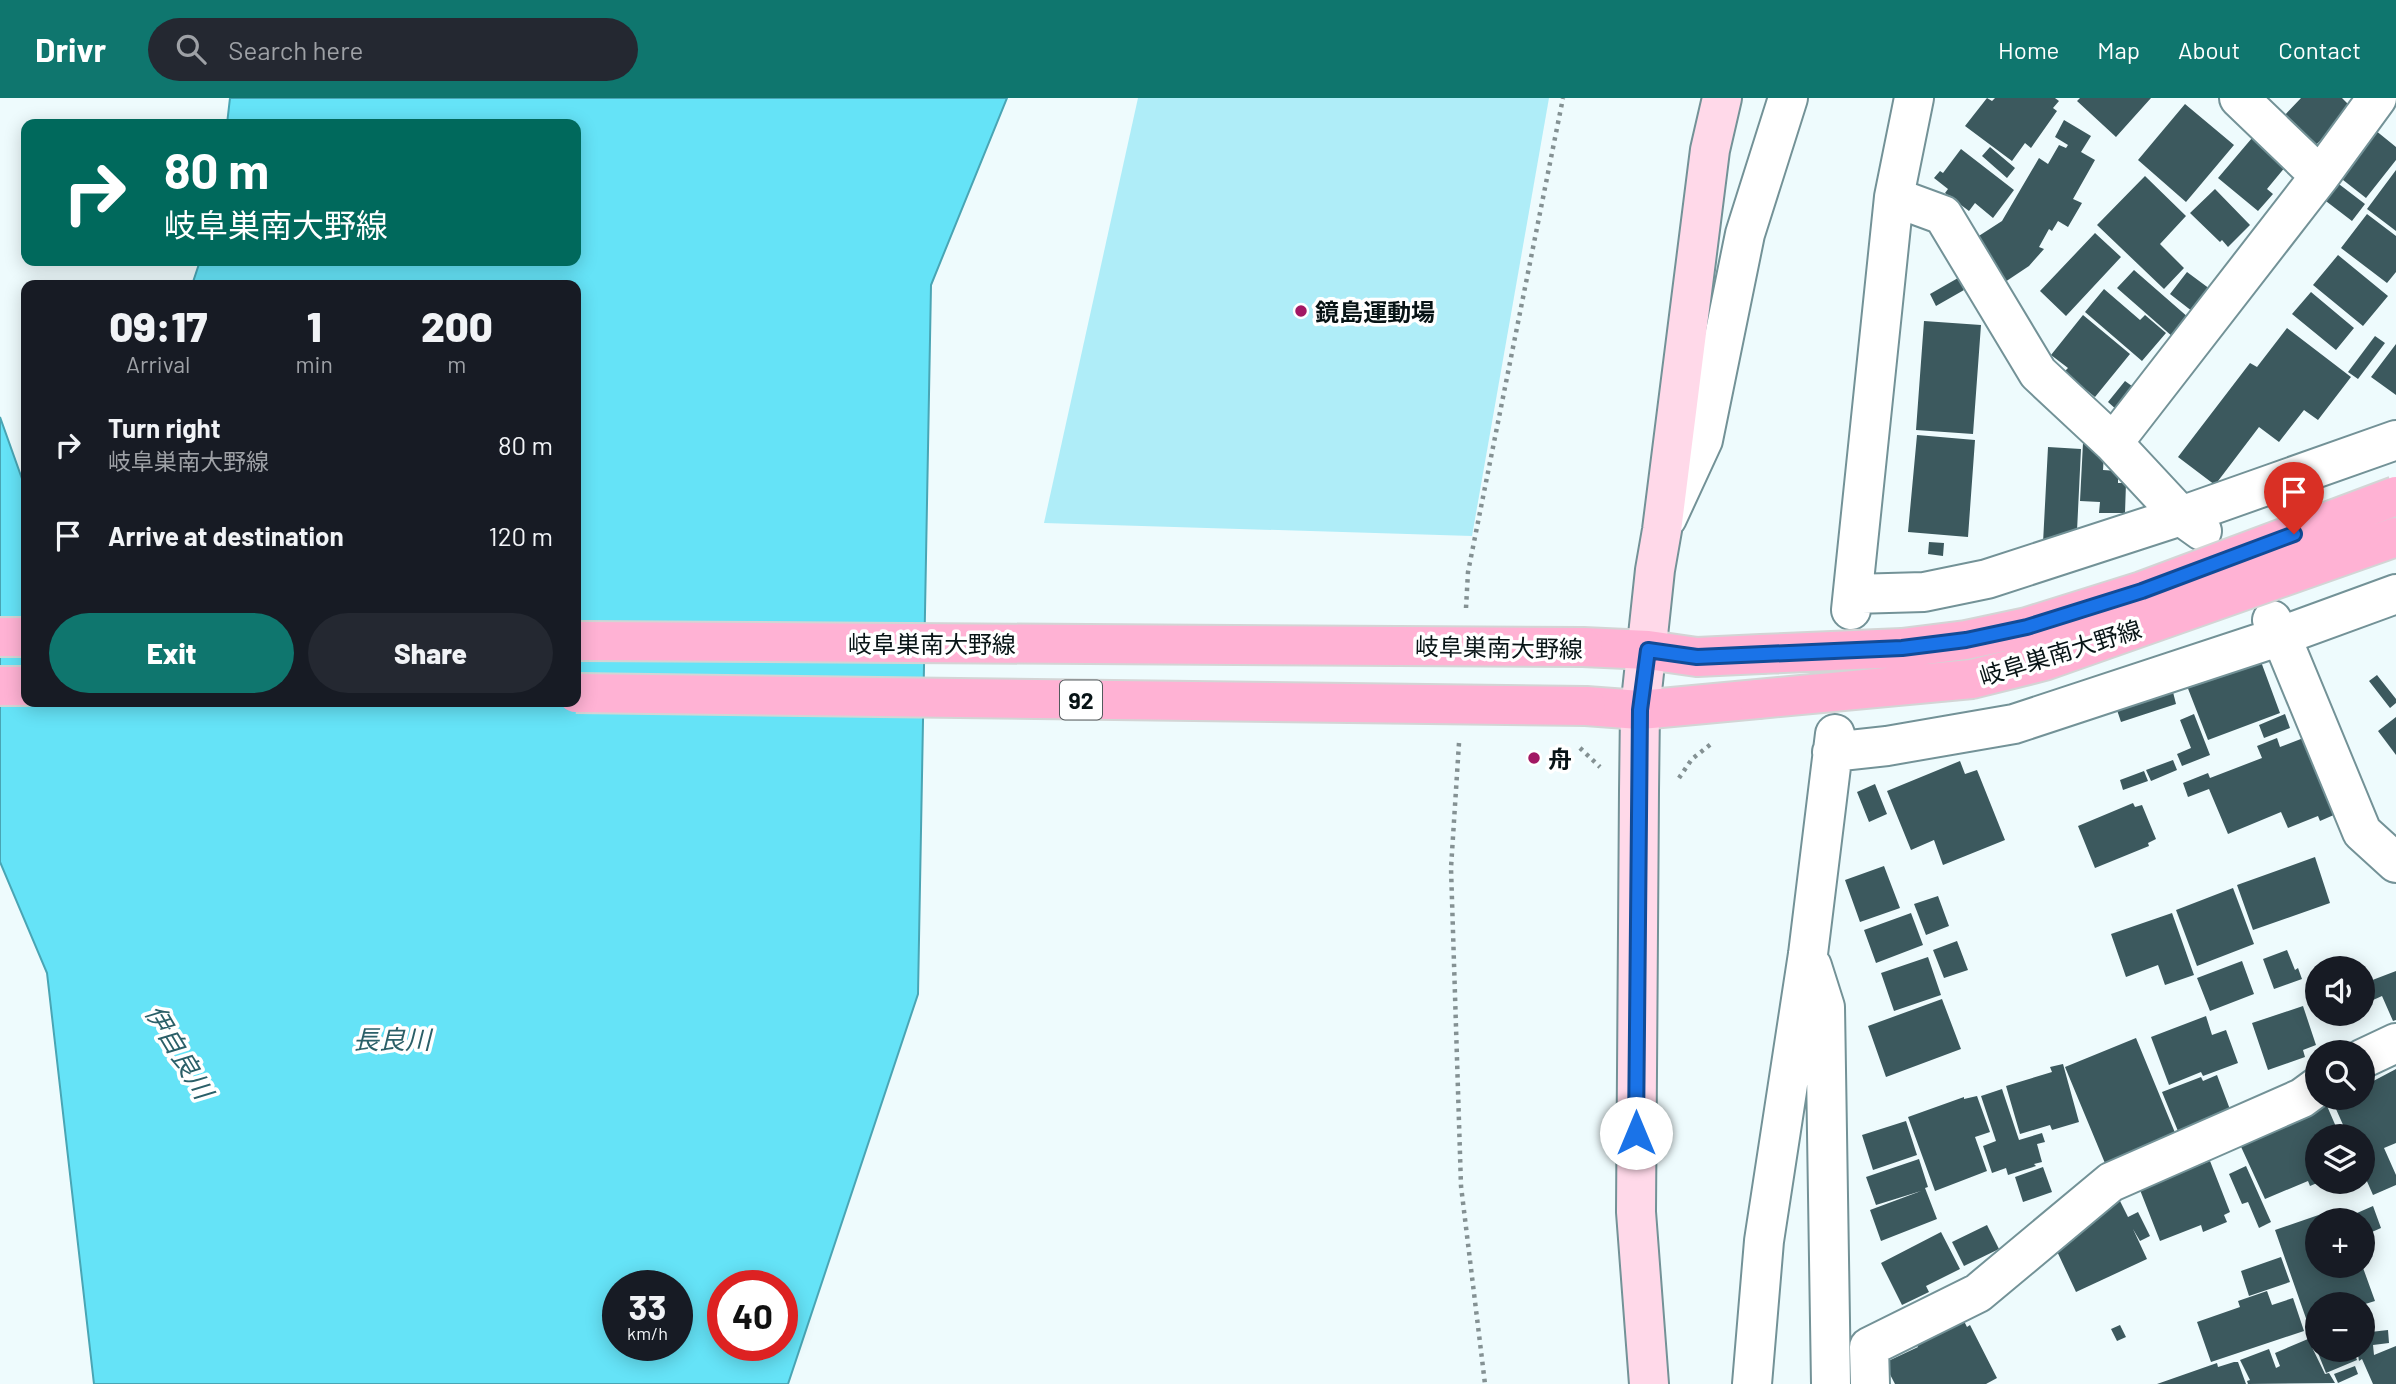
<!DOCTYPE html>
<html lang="en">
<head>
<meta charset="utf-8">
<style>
  :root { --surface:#171b24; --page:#242831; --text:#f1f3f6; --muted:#9ea1a6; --accent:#0f766e }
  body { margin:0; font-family:Barlow,"Noto Sans JP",sans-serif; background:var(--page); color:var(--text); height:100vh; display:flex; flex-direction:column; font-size:26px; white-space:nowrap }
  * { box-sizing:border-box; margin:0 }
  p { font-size:23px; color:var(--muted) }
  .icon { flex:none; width:38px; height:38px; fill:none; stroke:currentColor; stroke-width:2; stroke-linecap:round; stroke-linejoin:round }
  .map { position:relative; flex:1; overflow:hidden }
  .drawer { position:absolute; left:21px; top:182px; width:560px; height:427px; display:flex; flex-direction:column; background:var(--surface); border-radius:14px; box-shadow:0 4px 18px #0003 }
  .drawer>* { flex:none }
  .top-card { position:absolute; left:21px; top:21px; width:560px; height:147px; border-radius:14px; box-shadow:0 4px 18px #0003; background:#00695c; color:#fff; overflow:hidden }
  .buttons { position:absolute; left:2305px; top:858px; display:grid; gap:14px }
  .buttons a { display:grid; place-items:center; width:70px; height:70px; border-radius:50%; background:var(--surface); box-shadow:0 4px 18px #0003; font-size:35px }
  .speed { position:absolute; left:602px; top:1172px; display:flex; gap:14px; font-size:35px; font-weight:700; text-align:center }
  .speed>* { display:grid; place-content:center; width:91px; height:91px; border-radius:50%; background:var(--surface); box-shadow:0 4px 18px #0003; line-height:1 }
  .speed small { font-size:18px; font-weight:400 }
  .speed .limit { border:10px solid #d22; background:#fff; color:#111 }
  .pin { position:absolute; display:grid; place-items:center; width:60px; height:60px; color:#fff; margin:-72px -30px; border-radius:50% 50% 50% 0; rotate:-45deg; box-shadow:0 0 7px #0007 }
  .pin .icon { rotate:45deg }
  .me { position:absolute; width:77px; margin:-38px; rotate:0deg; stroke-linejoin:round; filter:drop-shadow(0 0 5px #0008) }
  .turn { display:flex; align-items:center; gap:24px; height:147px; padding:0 28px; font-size:32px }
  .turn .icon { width:91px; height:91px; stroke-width:2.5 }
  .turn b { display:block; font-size:49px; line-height:60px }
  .eta { display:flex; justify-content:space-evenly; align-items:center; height:119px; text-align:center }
  .eta b { font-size:42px; font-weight:800; line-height:49px }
  .cta { display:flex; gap:14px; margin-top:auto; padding:14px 28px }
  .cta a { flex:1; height:80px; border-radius:42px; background:var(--accent); color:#fff; font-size:28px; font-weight:800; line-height:80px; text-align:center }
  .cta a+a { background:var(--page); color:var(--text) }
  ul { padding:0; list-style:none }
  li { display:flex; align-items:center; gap:21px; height:91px; padding:0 28px }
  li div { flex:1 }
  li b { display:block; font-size:26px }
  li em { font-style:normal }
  header { display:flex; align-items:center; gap:42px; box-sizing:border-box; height:98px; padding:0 35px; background:var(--accent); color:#fff }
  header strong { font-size:33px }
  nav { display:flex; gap:38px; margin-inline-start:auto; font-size:24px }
  .search { width:490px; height:63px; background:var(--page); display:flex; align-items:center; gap:18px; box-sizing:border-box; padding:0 24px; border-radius:38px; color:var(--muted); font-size:26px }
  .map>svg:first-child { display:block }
  .green { fill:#afedf8 }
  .water { fill:#65e3f7; stroke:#49a5b4; stroke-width:2; fill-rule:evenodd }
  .building { fill:#3c595e }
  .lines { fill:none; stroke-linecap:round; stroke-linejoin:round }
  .street-casing { stroke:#739297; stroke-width:42 }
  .secondary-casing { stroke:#739297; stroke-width:42 }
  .primary-casing { stroke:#d3d5d5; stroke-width:42 }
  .path { stroke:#849193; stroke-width:4.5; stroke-dasharray:3.5 5; stroke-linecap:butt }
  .street { stroke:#fff; stroke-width:38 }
  .secondary { stroke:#ffd9e9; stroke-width:38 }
  .primary { stroke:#ffb2d4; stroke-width:38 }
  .primary-bridge-casing { stroke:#d3d5d5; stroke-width:42; stroke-linecap:butt }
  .primary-bridge { stroke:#ffb2d4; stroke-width:38 }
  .route-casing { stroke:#114b97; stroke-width:18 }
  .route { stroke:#1a73e8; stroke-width:12 }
  .poi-dot { fill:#a21863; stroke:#fff; stroke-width:2.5 }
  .labels { text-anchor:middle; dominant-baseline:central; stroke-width:7; stroke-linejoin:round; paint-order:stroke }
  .shield { fill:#fff; stroke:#525a5c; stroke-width:2 }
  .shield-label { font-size:23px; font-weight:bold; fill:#081416 }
  .poi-label { font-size:24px; font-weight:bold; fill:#081416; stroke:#fff; text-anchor:start }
  .street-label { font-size:24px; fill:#081416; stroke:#fff }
  .water-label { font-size:26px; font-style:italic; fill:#2a5f68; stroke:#fff }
</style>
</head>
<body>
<header>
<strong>Drivr</strong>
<div class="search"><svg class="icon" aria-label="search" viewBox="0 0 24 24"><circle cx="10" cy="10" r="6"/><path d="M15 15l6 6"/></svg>Search here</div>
<nav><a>Home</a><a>Map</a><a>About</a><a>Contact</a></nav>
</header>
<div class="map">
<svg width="2396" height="1286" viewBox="0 0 2396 1286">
  <rect width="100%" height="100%" fill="#eefbfd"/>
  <path class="green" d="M 1138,0 L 1549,0 L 1472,438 L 1044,425 Z"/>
  <path class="water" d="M 230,0 L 1007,0 L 931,187 L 918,896 L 788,1286 L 94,1286 L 47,875 L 0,764 L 0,319 L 26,392 L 26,604 L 576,604 L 576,187 L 192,187 L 200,163 L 576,163 L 576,26 L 227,26 ZM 618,1188 L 677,1188 L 677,1248 L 618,1248 ZM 723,1188 L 782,1188 L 782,1248 L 723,1248 Z"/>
  <path class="building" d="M 1987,0 L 1992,3 L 1995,0 L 2055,0 L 2059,3 L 2053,10 L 2057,13 L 2031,50 L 2025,45 L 2012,63 L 1965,28 Z
    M 2080,0 L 2151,0 L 2116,39 L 2077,3 Z
    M 2301,0 L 2342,0 L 2352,10 L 2314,49 L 2283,19 Z
    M 2185,6 L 2234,47 L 2186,104 L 2138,62 Z
    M 2064,22 L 2091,38 L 2081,54 L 2095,62 L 2073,101 L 2082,105 L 2068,129 L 2058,123 L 2052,133 L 2049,131 L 2039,149 L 2044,151 L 2029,168 L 1999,188 L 1971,143 L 2002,123 L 2039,60 L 2048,66 L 2059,47 L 2066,50 L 2068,47 L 2055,39 Z
    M 2375,32 L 2396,49 L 2396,62 L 2366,100 L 2338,78 Z
    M 2252,40 L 2286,68 L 2267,91 L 2273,96 L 2258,113 L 2218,80 Z
    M 1990,49 L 2015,70 L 2007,80 L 1982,58 Z
    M 1961,51 L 2014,92 L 1993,120 L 1975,105 L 1969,113 L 1945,95 L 1948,91 L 1934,80 L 1940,73 L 1943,75 Z
    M 2396,72 L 2396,133 L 2367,111 Z
    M 2145,78 L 2186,118 L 2160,146 L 2184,170 L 2164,191 L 2097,127 Z
    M 2331,80 L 2365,106 L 2352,123 L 2318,97 Z
    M 2215,91 L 2250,127 L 2228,149 L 2222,142 L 2220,144 L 2190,115 Z
    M 2367,116 L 2396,138 L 2396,174 L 2387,185 L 2341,150 Z
    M 2095,135 L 2121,159 L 2066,218 L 2040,193 Z
    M 2338,157 L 2388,198 L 2363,228 L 2313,187 Z
    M 2134,172 L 2189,220 L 2173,239 L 2117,190 Z
    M 2187,174 L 2214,194 L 2197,217 L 2170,196 Z
    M 1958,180 L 1964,192 L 1936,208 L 1930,196 Z
    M 2104,191 L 2140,222 L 2145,217 L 2166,235 L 2142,263 L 2085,214 Z
    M 2311,194 L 2354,230 L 2336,252 L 2292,216 Z
    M 2083,217 L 2130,256 L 2095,299 L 2064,274 L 2068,270 L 2051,257 Z
    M 1924,223 L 1981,227 L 1973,336 L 1916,332 Z
    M 2287,230 L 2351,279 L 2318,322 L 2304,312 L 2279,344 L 2259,329 L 2215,387 L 2178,359 L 2250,265 L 2257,269 Z
    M 2375,238 L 2385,245 L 2358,281 L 2348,274 Z
    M 2396,246 L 2396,297 L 2371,279 Z
    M 2125,283 L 2136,291 L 2118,313 L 2108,304 Z
    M 1917,337 L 1975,342 L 1968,439 L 1908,434 Z
    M 2083,345 L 2096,345 L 2096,356 L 2104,356 L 2103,372 L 2118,373 L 2118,385 L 2126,385 L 2125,415 L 2099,415 L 2100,404 L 2080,403 Z
    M 2048,349 L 2081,351 L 2077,433 L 2043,445 Z
    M 1929,444 L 1944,445 L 1943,458 L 1928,456 Z
    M 2260,561 L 2280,615 L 2208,642 L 2187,588 Z
    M 2377,577 L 2396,601 L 2396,605 L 2390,610 L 2369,583 Z
    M 2173,594 L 2176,606 L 2121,624 L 2117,612 Z
    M 2194,616 L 2210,657 L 2182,668 L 2177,656 L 2191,650 L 2180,622 Z
    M 2285,616 L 2290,630 L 2264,640 L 2259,627 Z
    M 2396,619 L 2396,657 L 2378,633 Z
    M 2306,639 L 2336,716 L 2320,723 L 2318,718 L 2288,730 L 2281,714 L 2228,736 L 2209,691 L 2188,699 L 2183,685 L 2208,675 L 2210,680 L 2262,660 L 2257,648 L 2277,640 L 2280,649 Z
    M 2173,662 L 2177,672 L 2151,683 L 2146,672 Z
    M 1960,663 L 1965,676 L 1977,672 L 2005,742 L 1943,767 L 1934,742 L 1911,752 L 1887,693 Z
    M 2144,673 L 2148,683 L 2123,692 L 2120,682 Z
    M 1875,686 L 1887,716 L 1869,724 L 1857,694 Z
    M 2133,705 L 2135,709 L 2142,707 L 2156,741 L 2148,745 L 2149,748 L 2095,770 L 2078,728 Z
    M 2315,759 L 2330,805 L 2253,832 L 2237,787 Z
    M 1884,768 L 1900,810 L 1860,824 L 1845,782 Z
    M 2233,790 L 2254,846 L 2197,868 L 2176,812 Z
    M 1938,798 L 1949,828 L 1926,837 L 1914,806 Z
    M 1911,815 L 1923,847 L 1876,865 L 1864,832 Z
    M 2172,815 L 2194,877 L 2165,887 L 2158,867 L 2126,879 L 2111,836 Z
    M 1957,843 L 1968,872 L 1944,880 L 1933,852 Z
    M 2287,852 L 2295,872 L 2298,870 L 2302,881 L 2274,891 L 2263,861 Z
    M 1928,859 L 1941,897 L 1894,913 L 1881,875 Z
    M 2242,863 L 2254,896 L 2210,913 L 2197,880 Z
    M 2396,873 L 2396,922 L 2393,923 L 2382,898 L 2362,907 L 2362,886 Z
    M 1942,901 L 1961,951 L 1886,979 L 1868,928 Z
    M 2303,908 L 2316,947 L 2303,952 L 2305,959 L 2268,972 L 2252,925 Z
    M 2206,918 L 2212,937 L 2226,932 L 2238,965 L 2203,978 L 2201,974 L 2169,987 L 2151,939 Z
    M 2136,940 L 2178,1042 L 2107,1070 L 2065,969 Z
    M 2063,966 L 2079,1024 L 2052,1032 L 2050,1027 L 2020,1036 L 2006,988 L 2052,974 L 2050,969 Z
    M 2396,971 L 2396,1045 L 2384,1050 L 2396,1077 L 2396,1087 L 2373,1097 L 2362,1072 L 2362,1038 L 2348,1038 L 2332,1002 L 2338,999 L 2362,999 L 2362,989 Z
    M 2217,977 L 2231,1014 L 2180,1038 L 2162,994 L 2201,979 L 2203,983 Z
    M 2002,991 L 2019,1042 L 2042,1035 L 2045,1044 L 2037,1046 L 2042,1064 L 2034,1066 L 2036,1068 L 2008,1077 L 2006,1070 L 1992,1075 L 1983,1048 L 1996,1043 L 1981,998 Z
    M 1977,998 L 1990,1034 L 1975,1039 L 1987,1073 L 1935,1093 L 1908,1019 L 1964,999 L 1964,1001 Z
    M 2324,1001 L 2340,1038 L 2317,1038 L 2317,1085 L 2310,1088 L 2308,1083 L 2265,1101 L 2237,1040 Z
    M 1906,1023 L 1917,1057 L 1873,1072 L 1862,1037 Z
    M 1919,1061 L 1928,1089 L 1925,1090 L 1937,1121 L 1881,1143 L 1870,1112 L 1921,1093 L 1876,1107 L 1866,1079 Z
    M 2210,1063 L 2230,1114 L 2224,1117 L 2227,1124 L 2203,1134 L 2201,1127 L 2160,1143 L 2140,1092 Z
    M 2246,1068 L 2271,1124 L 2259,1130 L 2248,1104 L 2242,1106 L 2229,1076 Z
    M 2043,1069 L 2052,1094 L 2023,1104 L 2015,1079 Z
    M 2120,1103 L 2128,1119 L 2138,1114 L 2150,1138 L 2140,1143 L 2133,1131 L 2147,1161 L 2076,1194 L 2055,1149 L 2079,1137 L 2078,1131 L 2087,1119 Z
    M 2373,1108 L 2381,1130 L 2365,1137 L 2362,1122 L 2359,1122 L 2357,1115 Z
    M 2336,1111 L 2339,1122 L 2317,1122 L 2317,1167 L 2362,1167 L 2375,1203 L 2362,1207 L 2317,1206 L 2317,1223 L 2308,1226 L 2275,1132 Z
    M 1987,1127 L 1999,1151 L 1964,1168 L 1952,1144 Z
    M 1941,1134 L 1960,1171 L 1926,1188 L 1929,1194 L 1902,1207 L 1881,1165 Z
    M 2281,1159 L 2290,1184 L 2249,1198 L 2241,1173 Z
    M 2267,1193 L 2272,1207 L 2293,1200 L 2304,1233 L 2211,1264 L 2197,1224 L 2240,1209 L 2238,1203 Z
    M 1961,1217 L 1967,1229 L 1970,1227 L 1997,1280 L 1986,1286 L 1895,1286 L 1884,1265 L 1918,1249 L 1914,1241 Z
    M 2120,1227 L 2126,1239 L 2117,1243 L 2111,1231 Z
    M 2388,1232 L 2389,1245 L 2373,1247 L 2374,1257 L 2396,1248 L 2396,1286 L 2373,1286 L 2362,1261 L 2359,1263 L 2357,1251 L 2362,1251 L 2362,1235 Z
    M 2317,1238 L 2317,1251 L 2353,1251 L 2357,1262 L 2326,1275 L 2312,1240 Z
    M 2308,1241 L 2325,1276 L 2329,1275 L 2335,1285 L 2248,1286 L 2247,1283 L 2250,1282 L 2240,1262 L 2269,1251 L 2276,1270 L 2280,1268 L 2275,1255 Z
    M 2234,1264 L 2238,1264 L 2246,1286 L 2157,1286 L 2217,1265 L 2218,1269 Z
    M 2355,1268 L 2358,1276 L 2338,1285 L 2334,1276 Z"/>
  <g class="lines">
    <defs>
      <path id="street" d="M 2320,78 L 2377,0
        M 1894,99 L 1943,117 L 2038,275 L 2113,345
        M 1667,420 L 1703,342 L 1745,136 L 1788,0
        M 2202,433 L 2181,418 L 2113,345 L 2320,78 L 2239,0
        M 1853,496 L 1924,494 L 1987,481 L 2181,418 L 2396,342
        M 1851,512 L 1894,99 L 1914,0
        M 2272,522 L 2281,538 L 2362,734 L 2396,765
        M 1832,654 L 1887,648 L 2014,626 L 2281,538 L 2396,496
        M 1812,868 L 1825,909 L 1831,1286
        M 2362,961 L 2396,945
        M 1752,1286 L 1764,1143 L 1808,856 L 1835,636
        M 1870,1286 L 1869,1249 L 1978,1195 L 2111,1084 L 2302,1000 L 2317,989"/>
      <path id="secondary" d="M 1649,1286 L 1636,1114 L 1639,693 L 1640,612 L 1655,472 L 1662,432 L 1710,52 L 1722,0"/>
      <path id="primary" d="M 0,539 L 26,539
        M 1583,549 L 1648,552 L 1697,559 L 1761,556
        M 0,588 L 26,588
        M 1586,608 L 1640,612 L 1758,601"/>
    </defs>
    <use href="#street" class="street-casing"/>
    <use href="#secondary" class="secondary-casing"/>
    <use href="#primary" class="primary-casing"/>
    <path class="path" d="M 1466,510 L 1468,474 L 1563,0
      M 1459,645 L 1451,770 L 1461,1088 L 1485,1286
      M 1580,650 L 1600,669
      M 1679,680 L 1692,661 L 1711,646"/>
    <use href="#street" class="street"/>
    <use href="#secondary" class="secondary"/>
    <use href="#primary" class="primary"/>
    <defs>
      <path id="primary-bridge" d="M 576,543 L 1583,549
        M 1761,556 L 1902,550 L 1966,542 L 2027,529 L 2142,493 L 2396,398
        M 576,595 L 1586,608
        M 1758,601 L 1972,581 L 2044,563 L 2396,439"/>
    </defs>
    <use href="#primary-bridge" class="primary-bridge-casing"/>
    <use href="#primary-bridge" class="primary-bridge"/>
  </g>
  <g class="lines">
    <defs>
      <path id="route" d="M 1636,1035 L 1640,612 L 1648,552 L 1697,559 L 1902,550 L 1966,542 L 2027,529 L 2142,493 L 2294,436"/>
    </defs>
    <use href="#route" class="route-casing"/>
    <use href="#route" class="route"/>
  </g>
  <g class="poi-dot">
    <circle cx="1301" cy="213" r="7"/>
    <circle cx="1534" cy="660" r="7"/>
  </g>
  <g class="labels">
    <rect class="shield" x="1060" y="582.5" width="42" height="39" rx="5"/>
    <g class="shield-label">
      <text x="1081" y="602">92</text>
    </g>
    <g class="poi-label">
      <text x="1315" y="213">鏡島運動場</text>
      <text x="1548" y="660">舟</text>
    </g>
    <g class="street-label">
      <text x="932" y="545">岐阜巣南大野線</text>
      <text transform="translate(1499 549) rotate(1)">岐阜巣南大野線</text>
      <text transform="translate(2060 554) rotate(-17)">岐阜巣南大野線</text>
    </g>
    <g class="water-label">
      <text x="392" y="940">長良川</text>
      <text transform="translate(180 953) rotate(59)">伊自良川</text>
    </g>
  </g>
</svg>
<div class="buttons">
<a><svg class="icon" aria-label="sound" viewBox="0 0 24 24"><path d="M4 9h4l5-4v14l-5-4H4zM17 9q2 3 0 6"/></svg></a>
<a><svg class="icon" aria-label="search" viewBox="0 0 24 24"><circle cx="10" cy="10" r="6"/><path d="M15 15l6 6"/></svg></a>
<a><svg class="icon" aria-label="layers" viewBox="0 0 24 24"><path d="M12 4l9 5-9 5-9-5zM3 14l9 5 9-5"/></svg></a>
<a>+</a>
<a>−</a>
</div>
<div class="speed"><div>33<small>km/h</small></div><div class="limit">40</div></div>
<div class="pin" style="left:2294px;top:436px;background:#d93025"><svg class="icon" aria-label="arrive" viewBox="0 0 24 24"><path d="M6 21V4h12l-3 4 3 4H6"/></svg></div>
<svg class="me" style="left:1636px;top:1035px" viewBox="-20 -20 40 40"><circle r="19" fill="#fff"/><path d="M0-13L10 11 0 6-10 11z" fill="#1a73e8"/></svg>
<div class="top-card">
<div class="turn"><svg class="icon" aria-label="right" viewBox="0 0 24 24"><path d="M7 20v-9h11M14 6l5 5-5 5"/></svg><div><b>80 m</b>岐阜巣南大野線</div></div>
</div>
<section class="drawer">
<div class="eta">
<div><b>09:17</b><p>Arrival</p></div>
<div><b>1</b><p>min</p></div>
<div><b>200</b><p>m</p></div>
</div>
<ul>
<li><svg class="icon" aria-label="right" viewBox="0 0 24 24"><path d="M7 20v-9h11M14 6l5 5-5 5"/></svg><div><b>Turn right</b><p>岐阜巣南大野線</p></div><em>80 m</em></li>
<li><svg class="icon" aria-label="arrive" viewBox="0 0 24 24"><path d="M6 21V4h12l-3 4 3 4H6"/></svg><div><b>Arrive at destination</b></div><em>120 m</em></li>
</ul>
<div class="cta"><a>Exit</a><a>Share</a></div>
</section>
</div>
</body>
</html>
